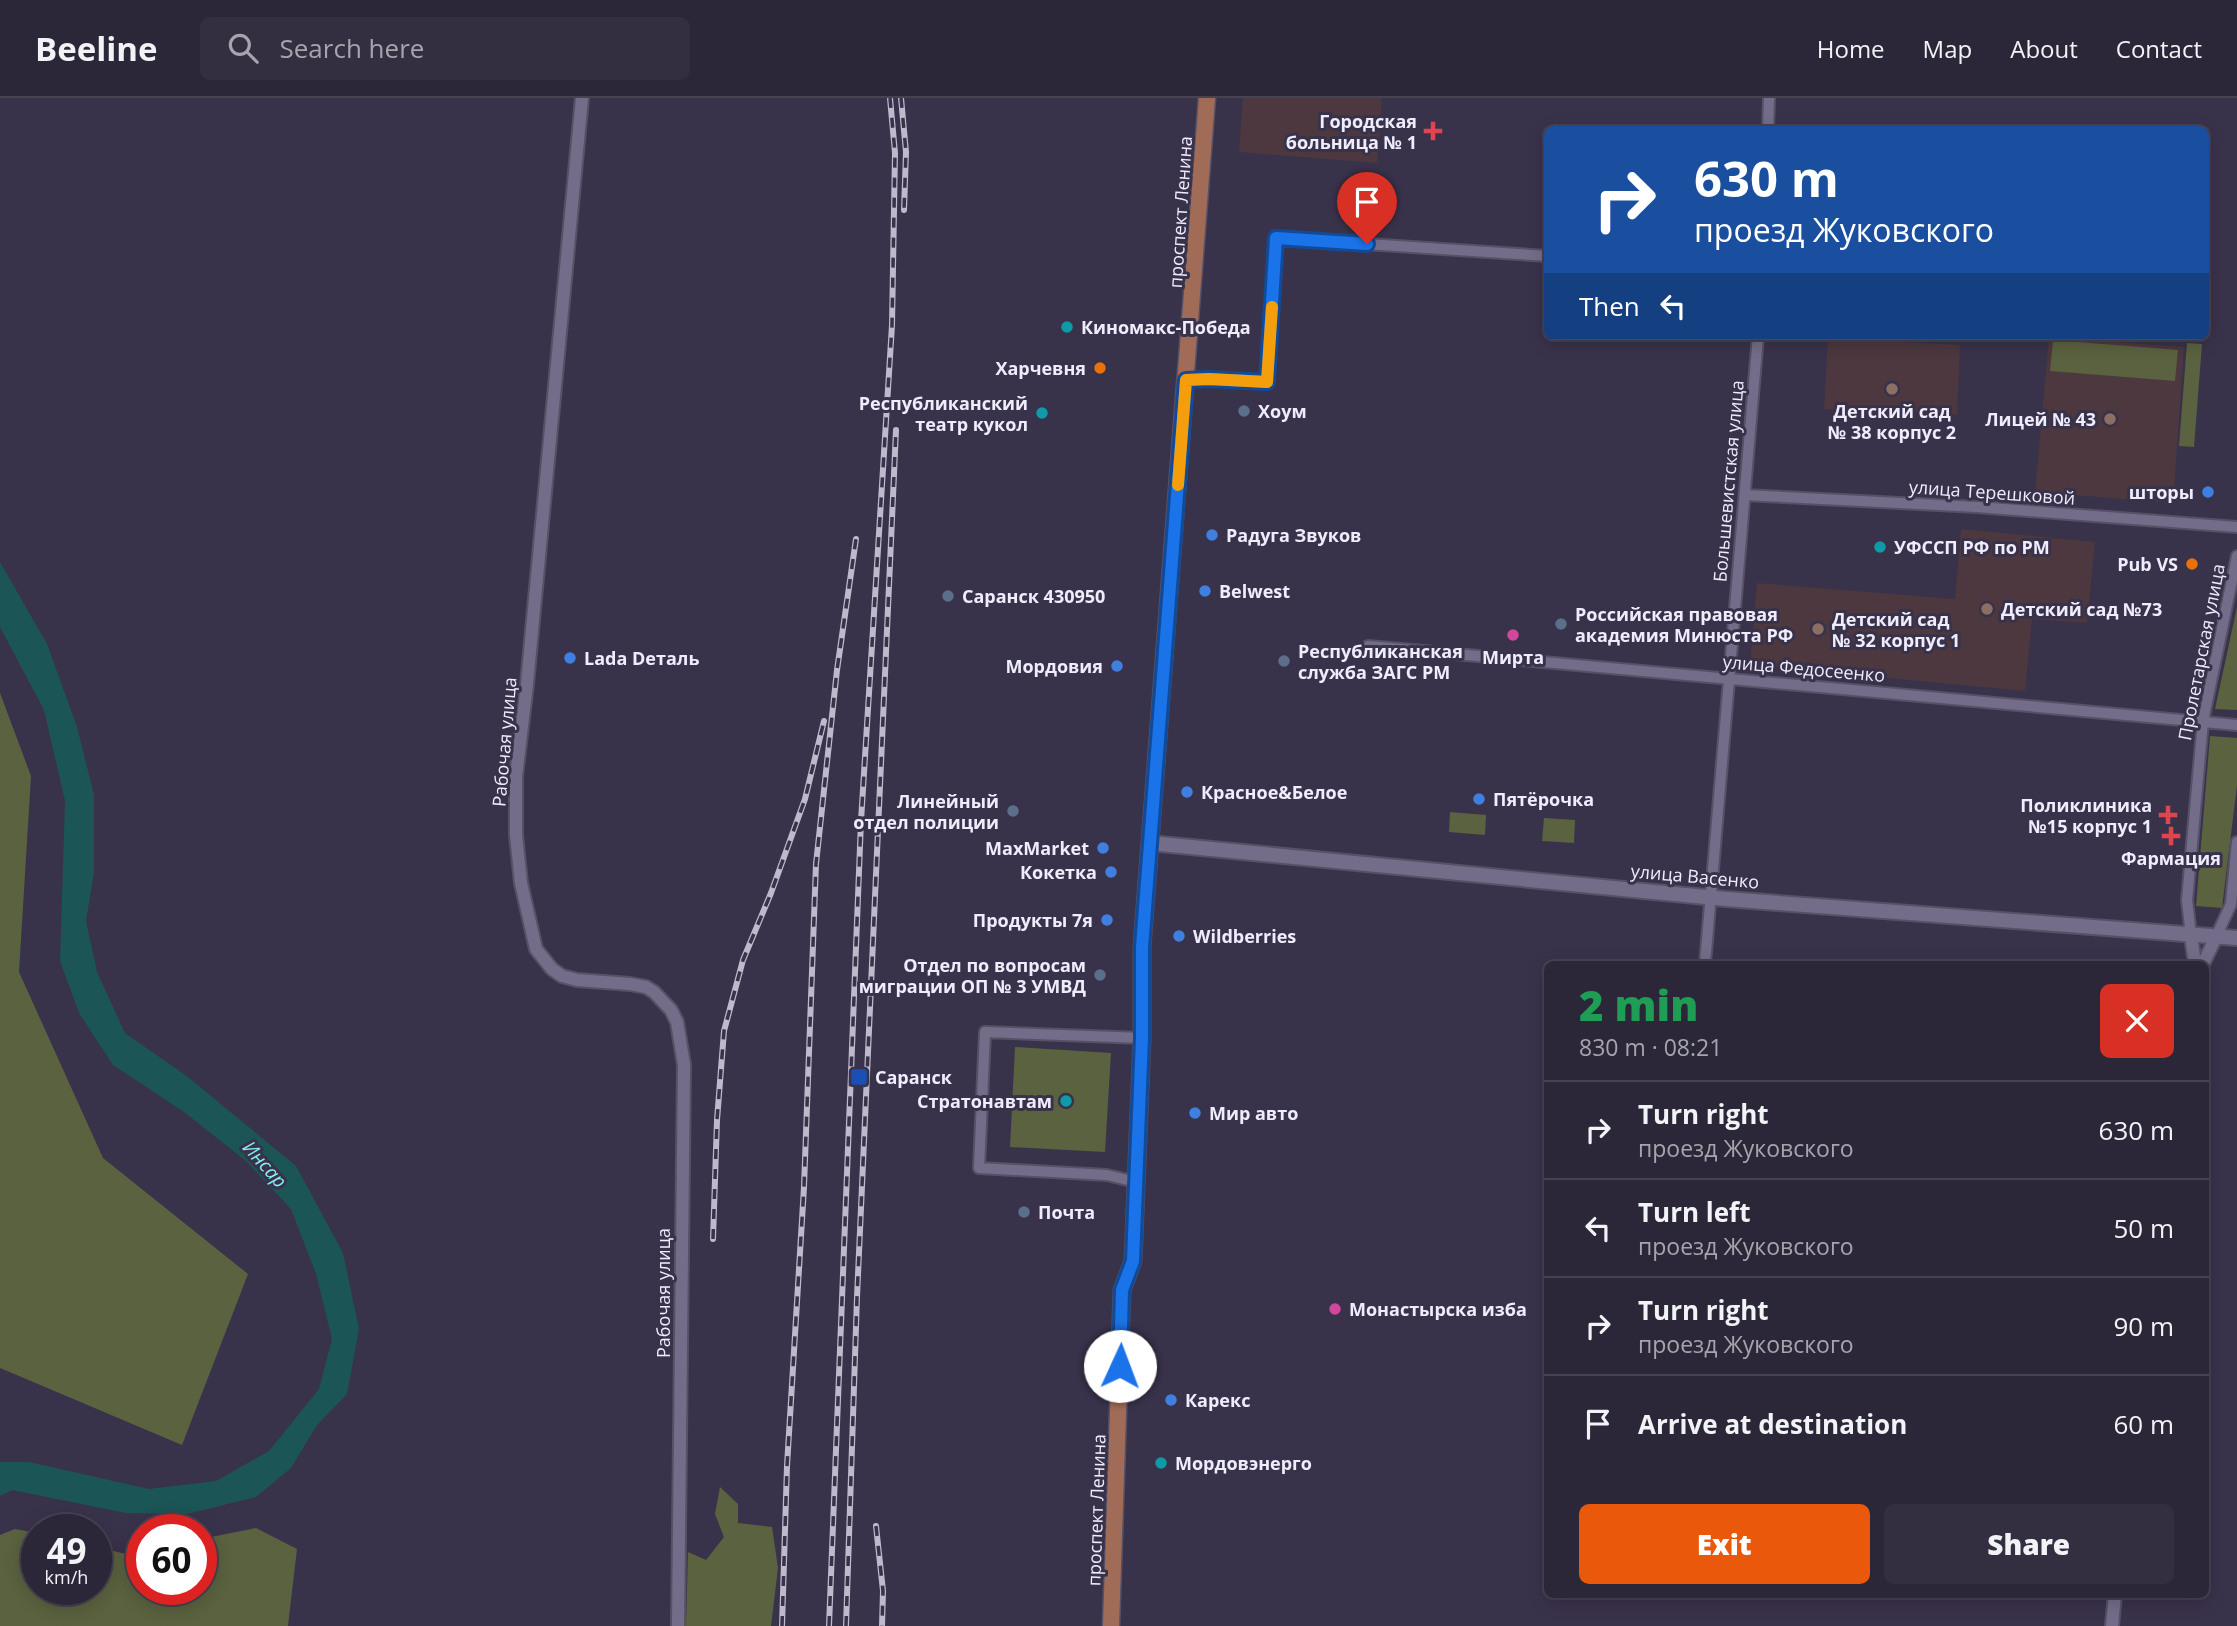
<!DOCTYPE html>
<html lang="en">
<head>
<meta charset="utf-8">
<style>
  :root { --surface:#2b2638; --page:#332e40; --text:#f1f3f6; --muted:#a6a5ae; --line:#474353; --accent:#ea580c }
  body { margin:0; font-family:"Open Sans",sans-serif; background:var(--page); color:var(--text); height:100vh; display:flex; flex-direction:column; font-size:26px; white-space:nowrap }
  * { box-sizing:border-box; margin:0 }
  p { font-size:23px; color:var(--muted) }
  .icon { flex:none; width:38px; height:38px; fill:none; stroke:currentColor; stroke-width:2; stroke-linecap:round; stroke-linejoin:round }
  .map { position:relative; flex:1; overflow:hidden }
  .details { position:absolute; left:1544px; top:863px; width:665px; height:637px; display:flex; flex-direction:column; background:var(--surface); border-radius:10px; box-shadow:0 4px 18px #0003,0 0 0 2px var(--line) }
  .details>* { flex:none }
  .hud { position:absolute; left:1544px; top:28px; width:665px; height:214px; border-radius:10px; box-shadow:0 4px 18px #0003,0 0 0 2px var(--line); background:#1a4fa0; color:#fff; overflow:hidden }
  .speed { position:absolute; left:21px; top:1416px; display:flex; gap:14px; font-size:35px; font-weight:700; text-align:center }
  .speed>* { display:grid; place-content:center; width:91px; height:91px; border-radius:50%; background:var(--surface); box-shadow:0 4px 18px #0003,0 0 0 2px var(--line); line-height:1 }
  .speed small { font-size:18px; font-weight:400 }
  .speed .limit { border:10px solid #d22; background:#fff; color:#111 }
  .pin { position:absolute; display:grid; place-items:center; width:60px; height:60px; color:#fff; margin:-72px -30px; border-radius:50% 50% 50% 0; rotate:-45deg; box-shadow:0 0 7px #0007 }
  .pin .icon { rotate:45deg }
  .me { position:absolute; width:77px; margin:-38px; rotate:2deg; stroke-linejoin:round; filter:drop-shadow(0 0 5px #0008) }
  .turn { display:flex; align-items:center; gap:24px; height:147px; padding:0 35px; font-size:32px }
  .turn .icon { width:91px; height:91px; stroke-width:2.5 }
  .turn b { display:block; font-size:49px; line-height:60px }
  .then { display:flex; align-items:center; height:66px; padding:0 35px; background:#0003; gap:14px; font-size:26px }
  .round { display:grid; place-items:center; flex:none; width:74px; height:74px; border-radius:10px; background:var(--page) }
  .summary { display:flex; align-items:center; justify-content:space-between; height:119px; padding:0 35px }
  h1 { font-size:42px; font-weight:800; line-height:52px; color:#1e9e55 }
  .button { display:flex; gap:14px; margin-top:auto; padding:14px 35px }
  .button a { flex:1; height:80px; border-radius:10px; background:var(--accent); color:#fff; font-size:28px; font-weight:800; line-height:80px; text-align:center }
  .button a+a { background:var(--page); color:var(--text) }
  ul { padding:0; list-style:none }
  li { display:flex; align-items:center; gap:21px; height:98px; padding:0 35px; border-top:2px solid var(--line) }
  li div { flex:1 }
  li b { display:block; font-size:26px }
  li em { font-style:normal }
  header { display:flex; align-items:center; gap:42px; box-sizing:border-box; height:98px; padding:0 35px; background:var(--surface); border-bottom:2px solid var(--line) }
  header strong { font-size:33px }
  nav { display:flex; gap:38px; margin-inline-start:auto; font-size:24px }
  .search { width:490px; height:63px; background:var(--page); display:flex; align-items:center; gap:18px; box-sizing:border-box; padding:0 24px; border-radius:10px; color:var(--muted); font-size:26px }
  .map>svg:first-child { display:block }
  .education { fill:#4c383e }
  .green { fill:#5b623f }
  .water { fill:#1c5556 }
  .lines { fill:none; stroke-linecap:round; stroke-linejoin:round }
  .minor-casing { stroke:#565166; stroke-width:14 }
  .tertiary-casing { stroke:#565166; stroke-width:16 }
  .secondary-casing { stroke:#565166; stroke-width:18 }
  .primary-casing { stroke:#565166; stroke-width:19 }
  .minor { stroke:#746d89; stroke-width:10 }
  .tertiary { stroke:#746d89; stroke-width:12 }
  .secondary { stroke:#746d89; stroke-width:14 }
  .primary { stroke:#a16c57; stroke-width:16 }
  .rail-casing { stroke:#bebacc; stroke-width:6 }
  .rail { stroke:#39324b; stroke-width:3.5; stroke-dasharray:10; stroke-linecap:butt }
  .route-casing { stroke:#114b97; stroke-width:18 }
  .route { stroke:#1a73e8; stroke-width:12 }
  .slow { stroke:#f59e0b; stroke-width:12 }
  .health-dot { fill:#e0444e; stroke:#39324b; stroke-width:2.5 }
  .culture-dot { fill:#0f9aa8; stroke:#39324b; stroke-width:2.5 }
  .food-dot { fill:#e8710a; stroke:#39324b; stroke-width:2.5 }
  .education-dot { fill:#8d6e63; stroke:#39324b; stroke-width:2.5 }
  .service-dot { fill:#5c6f8a; stroke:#39324b; stroke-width:2.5 }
  .shop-dot { fill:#3f7fe0; stroke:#39324b; stroke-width:2.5 }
  .hotel-dot { fill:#d1479c; stroke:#39324b; stroke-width:2.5 }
  .transit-dot { fill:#1a4fb4; stroke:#39324b; stroke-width:2.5 }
  .labels { text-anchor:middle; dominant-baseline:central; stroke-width:6; stroke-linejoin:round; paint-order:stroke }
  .poi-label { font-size:18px; font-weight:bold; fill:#efecfc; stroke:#39324b; text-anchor:start }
  .street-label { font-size:18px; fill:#efecfc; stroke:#39324b }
  .water-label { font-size:19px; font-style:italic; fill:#82f1f3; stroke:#39324b }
</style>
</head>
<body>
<header>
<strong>Beeline</strong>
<div class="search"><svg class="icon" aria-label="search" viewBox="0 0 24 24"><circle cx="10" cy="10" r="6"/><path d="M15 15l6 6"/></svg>Search here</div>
<nav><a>Home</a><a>Map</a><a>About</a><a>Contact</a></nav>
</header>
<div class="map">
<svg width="2237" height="1528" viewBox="0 0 2237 1528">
  <rect width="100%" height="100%" fill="#39324b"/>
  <path class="education" d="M 1243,0 L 1382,0 L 1377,65 L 1239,54 Z
    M 2049,239 L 2184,249 L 2173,405 L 2035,394 Z
    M 1828,240 L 1960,247 L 1957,317 L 1824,311 Z
    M 1961,431 L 2095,444 L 2087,525 L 2032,521 L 2025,593 L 1750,567 L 1757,485 L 1955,501 Z"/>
  <path class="green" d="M 2053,242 L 2178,252 L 2175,283 L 2050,273 Z
    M 2187,245 L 2202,246 L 2194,349 L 2179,348 Z
    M 2237,509 L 2237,612 L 2215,611 Z
    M 0,595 L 31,678 L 19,874 L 103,1060 L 248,1176 L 182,1347 L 0,1270 Z
    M 2210,638 L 2237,640 L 2237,687 L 2222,810 L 2196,808 Z
    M 1450,714 L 1486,717 L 1485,737 L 1449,734 Z
    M 1544,720 L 1575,722 L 1574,745 L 1542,743 Z
    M 1015,949 L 1111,955 L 1105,1054 L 1010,1049 Z
    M 720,1389 L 738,1406 L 738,1425 L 772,1429 L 778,1470 L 771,1528 L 686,1528 L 688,1454 L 706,1462 L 724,1439 L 715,1416 Z
    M 256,1430 L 297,1451 L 288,1528 L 0,1528 L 0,1437 L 15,1431 L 37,1435 L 37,1491 L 96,1491 L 96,1449 L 126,1456 L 142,1453 L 142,1491 L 201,1491 L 201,1441 Z"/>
  <path class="water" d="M 0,464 L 47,546 L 77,629 L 94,697 L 94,775 L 86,823 L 97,874 L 125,935 L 188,979 L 296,1068 L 343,1155 L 359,1231 L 347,1296 L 317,1327 L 291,1370 L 256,1399 L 187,1416 L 126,1415 L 12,1392 L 0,1398 L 0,1364 L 29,1364 L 149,1391 L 216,1383 L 269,1353 L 319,1291 L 332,1241 L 316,1176 L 291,1111 L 246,1063 L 184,1014 L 113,967 L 79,915 L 60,863 L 65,703 L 44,612 L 0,529 Z"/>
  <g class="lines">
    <defs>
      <path id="minor" d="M 1768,32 L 1769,0
        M 1186,282 L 1209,281 L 1267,284 L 1276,140 L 1547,158
        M 1745,397 L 1977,409 L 2237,429
        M 1368,548 L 2237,627
        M 2191,838 L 2187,802 L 2203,623 L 2237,458
        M 2216,839 L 2231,806 L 2237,744
        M 1705,866 L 1758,238
        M 1136,1084 L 1107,1077 L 979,1070 L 985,934 L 1142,940"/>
      <path id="tertiary" d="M 582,0 L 527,586 L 516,678 L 516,737 L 521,785 L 536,851 L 552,871 L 562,878 L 577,882 L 630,886 L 646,889 L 654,894 L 671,912 L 677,924 L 684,967 L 678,1528
        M 2191,838 L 2195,866
        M 2203,866 L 2216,839
        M 2112,1528 L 2115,1496"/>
      <path id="secondary" d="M 1150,745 L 1726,801 L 2237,840"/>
      <path id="primary" d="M 1111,1528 L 1122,1192 L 1133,1163 L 1142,940 L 1142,849 L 1207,0"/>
    </defs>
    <use href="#minor" class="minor-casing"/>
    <use href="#tertiary" class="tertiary-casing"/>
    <use href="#secondary" class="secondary-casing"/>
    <use href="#primary" class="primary-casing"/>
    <use href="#minor" class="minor"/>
    <use href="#tertiary" class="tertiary"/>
    <use href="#secondary" class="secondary"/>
    <use href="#primary" class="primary"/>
    <defs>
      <path id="rail" d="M 901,0 L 906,54 L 904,112
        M 713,1141 L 717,1022 L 724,933 L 743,862 L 771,795 L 805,701 L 824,623
        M 876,1428 L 883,1493 L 882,1528
        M 782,1528 L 787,1368 L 804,1089 L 816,766 L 837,572 L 856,441
        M 829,1528 L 861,723 L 892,227 L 895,55 L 890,0
        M 846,1528 L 857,1199 L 896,332"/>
    </defs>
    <use href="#rail" class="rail-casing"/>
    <use href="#rail" class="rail"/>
  </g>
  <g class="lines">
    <defs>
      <path id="route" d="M 1120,1268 L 1122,1192 L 1133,1163 L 1142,940 L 1142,849 L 1186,282 L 1209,281 L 1267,284 L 1276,140 L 1367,146"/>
    </defs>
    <use href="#route" class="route-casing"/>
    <use href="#route" class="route"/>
    <path class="slow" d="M 1178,387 L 1186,282 L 1209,281 L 1267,284 L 1272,209"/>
  </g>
  <g class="health-dot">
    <path d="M1429.5 22.5h7v7h7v7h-7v7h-7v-7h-7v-7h7z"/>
    <path d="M2164.5 706.5h7v7h7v7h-7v7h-7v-7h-7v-7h7z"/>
    <path d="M2167.5 727.5h7v7h7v7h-7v7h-7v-7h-7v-7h7z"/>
  </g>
  <g class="culture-dot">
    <circle cx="1067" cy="229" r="7"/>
    <circle cx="1042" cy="315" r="7"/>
    <circle cx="1880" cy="449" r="7"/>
    <circle cx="1066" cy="1003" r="7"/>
    <circle cx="1161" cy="1365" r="7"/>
  </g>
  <g class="food-dot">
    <circle cx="1100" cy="270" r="7"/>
    <circle cx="2192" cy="466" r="7"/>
  </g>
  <g class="education-dot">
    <circle cx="1892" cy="291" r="7"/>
    <circle cx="2110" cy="321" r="7"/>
    <circle cx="1987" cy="511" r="7"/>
    <circle cx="1818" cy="531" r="7"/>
  </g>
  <g class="service-dot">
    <circle cx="1244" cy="313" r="7"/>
    <circle cx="948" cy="498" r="7"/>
    <circle cx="1561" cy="526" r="7"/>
    <circle cx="1284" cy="563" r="7"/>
    <circle cx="1013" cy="713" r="7"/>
    <circle cx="1100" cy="877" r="7"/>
    <circle cx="1024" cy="1114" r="7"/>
  </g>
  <g class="shop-dot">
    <circle cx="2208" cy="394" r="7"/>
    <circle cx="1212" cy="437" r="7"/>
    <circle cx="1205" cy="493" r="7"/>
    <circle cx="570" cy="560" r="7"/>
    <circle cx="1117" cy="568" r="7"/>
    <circle cx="1187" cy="694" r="7"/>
    <circle cx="1479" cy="701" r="7"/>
    <circle cx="1103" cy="750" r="7"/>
    <circle cx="1111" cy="774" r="7"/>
    <circle cx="1107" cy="822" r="7"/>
    <circle cx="1179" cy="838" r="7"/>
    <circle cx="1195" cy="1015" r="7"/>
    <circle cx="1171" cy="1302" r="7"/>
  </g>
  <g class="hotel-dot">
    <circle cx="1513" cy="537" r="7"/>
    <circle cx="1335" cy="1211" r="7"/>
  </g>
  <rect class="transit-dot" x="850" y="970" width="18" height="18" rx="3.5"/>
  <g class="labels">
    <g class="poi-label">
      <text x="1417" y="23" text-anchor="end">Городская<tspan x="1417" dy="21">больница № 1</tspan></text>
      <text x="1081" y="229">Киномакс-Победа</text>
      <text x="1086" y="270" text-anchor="end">Харчевня</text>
      <text x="1028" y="305" text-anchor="end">Республиканский<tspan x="1028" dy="21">театр кукол</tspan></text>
      <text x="1258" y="313">Хоум</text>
      <text x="1892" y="313" text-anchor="middle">Детский сад<tspan x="1892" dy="21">№ 38 корпус 2</tspan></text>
      <text x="2096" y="321" text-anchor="end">Лицей № 43</text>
      <text x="2194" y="394" text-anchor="end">шторы</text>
      <text x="1226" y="437">Радуга Звуков</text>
      <text x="1894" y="449">УФССП РФ по РМ</text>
      <text x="2178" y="466" text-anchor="end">Pub VS</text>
      <text x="1219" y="493">Belwest</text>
      <text x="962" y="498">Саранск 430950</text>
      <text x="2001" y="511">Детский сад №73</text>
      <text x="1575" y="516">Российская правовая<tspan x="1575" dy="21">академия Минюста РФ</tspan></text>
      <text x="1832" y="521">Детский сад<tspan x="1832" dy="21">№ 32 корпус 1</tspan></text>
      <text x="1298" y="553">Республиканская<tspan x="1298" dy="21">служба ЗАГС РМ</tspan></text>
      <text x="1513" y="559" text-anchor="middle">Мирта</text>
      <text x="584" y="560">Lada Dеталь</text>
      <text x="1103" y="568" text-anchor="end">Мордовия</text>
      <text x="1201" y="694">Красное&amp;Белое</text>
      <text x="1493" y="701">Пятёрочка</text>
      <text x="999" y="703" text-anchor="end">Линейный<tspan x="999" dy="21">отдел полиции</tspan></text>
      <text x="2152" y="707" text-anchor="end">Поликлиника<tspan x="2152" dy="21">№15 корпус 1</tspan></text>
      <text x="1089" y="750" text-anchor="end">MaxMarket</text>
      <text x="2171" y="760" text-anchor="middle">Фармация</text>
      <text x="1097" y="774" text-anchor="end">Кокетка</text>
      <text x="1093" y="822" text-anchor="end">Продукты 7я</text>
      <text x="1193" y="838">Wildberries</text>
      <text x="1086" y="867" text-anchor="end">Отдел по вопросам<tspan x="1086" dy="21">миграции ОП № 3 УМВД</tspan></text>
      <text x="875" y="979">Саранск</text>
      <text x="1052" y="1003" text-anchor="end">Стратонавтам</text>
      <text x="1209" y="1015">Мир авто</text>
      <text x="1038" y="1114">Почта</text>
      <text x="1349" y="1211">Монастырска изба</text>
      <text x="1185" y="1302">Карекс</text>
      <text x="1175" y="1365">Мордовэнерго</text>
    </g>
    <g class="street-label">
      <text transform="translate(1180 114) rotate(-86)">проспект Ленина</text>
      <text transform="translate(1728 383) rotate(-85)">Большевистская улица</text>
      <text transform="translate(1992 394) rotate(4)">улица Терешковой</text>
      <text transform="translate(2201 554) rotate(-79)">Пролетарская улица</text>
      <text transform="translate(1804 570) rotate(5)">улица Федосеенко</text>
      <text transform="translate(504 644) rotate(-85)">Рабочая улица</text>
      <text transform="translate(1695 778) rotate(5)">улица Васенко</text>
      <text transform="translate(663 1195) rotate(-90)">Рабочая улица</text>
      <text transform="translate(1096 1412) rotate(-88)">проспект Ленина</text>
    </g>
    <g class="water-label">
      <text transform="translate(265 1066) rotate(48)">Инсар</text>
    </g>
  </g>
</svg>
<div class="speed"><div>49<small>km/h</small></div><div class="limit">60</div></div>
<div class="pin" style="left:1367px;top:146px;background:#d93025"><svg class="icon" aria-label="arrive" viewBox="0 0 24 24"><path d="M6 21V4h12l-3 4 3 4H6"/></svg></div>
<svg class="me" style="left:1120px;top:1268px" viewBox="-20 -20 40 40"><circle r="19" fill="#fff"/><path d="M0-13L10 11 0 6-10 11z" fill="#1a73e8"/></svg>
<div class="hud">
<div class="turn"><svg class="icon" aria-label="right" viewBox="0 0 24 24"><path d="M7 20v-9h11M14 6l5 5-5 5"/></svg><div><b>630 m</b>проезд Жуковского</div></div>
<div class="then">Then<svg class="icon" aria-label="left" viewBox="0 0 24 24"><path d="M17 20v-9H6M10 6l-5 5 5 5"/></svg></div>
</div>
<section class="details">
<div class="summary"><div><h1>2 min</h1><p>830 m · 08:21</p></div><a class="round" style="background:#d93025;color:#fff"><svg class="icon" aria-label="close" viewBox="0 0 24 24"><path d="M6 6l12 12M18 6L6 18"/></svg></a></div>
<ul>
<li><svg class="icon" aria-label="right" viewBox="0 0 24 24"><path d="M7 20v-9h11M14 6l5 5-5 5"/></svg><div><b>Turn right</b><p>проезд Жуковского</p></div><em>630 m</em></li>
<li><svg class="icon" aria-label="left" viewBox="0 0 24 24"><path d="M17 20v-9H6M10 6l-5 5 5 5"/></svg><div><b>Turn left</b><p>проезд Жуковского</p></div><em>50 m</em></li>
<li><svg class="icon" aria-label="right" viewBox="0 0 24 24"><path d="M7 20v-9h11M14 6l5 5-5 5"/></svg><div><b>Turn right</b><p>проезд Жуковского</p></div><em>90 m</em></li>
<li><svg class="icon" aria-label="arrive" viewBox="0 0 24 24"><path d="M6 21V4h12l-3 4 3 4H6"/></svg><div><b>Arrive at destination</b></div><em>60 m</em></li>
</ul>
<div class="button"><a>Exit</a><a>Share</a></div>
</section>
</div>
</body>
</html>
